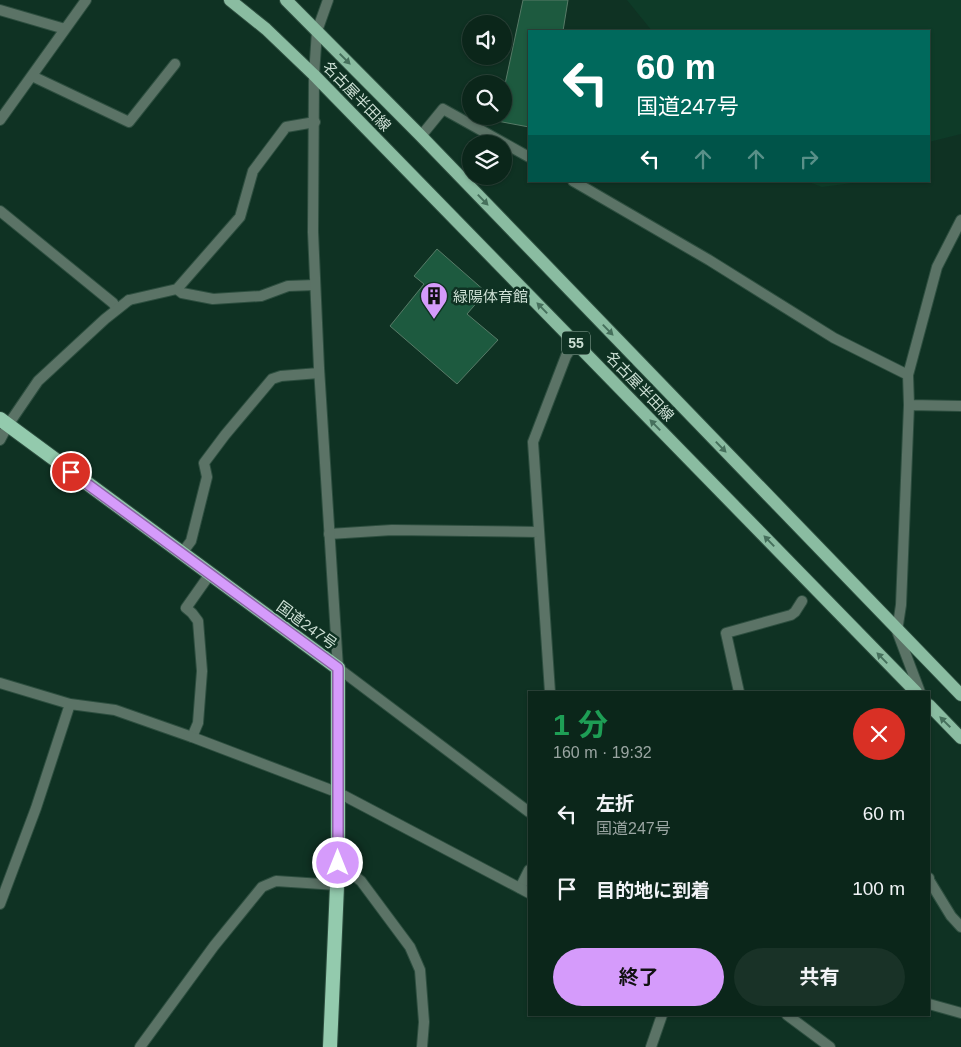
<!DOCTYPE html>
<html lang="ja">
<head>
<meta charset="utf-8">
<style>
  :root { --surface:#0b261a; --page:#193227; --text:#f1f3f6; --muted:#9aa5a2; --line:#2b4339; --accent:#d59bfb }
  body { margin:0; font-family:Helvetica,"Noto Sans JP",sans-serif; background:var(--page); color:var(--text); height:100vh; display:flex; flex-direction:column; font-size:19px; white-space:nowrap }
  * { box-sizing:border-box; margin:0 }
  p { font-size:16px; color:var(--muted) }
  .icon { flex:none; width:28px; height:28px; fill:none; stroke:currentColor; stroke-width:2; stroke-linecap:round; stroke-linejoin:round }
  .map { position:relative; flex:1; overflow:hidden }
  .side { position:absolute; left:528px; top:691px; width:402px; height:325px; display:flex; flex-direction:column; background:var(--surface); border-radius:0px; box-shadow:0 1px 4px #0004,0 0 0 1px var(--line) }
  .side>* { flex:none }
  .top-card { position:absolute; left:528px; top:30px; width:402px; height:152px; border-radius:0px; box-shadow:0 1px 4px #0004,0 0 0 1px var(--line); background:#00695c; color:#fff; overflow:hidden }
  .buttons { position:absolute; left:462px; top:15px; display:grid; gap:10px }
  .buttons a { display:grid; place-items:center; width:50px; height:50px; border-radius:50%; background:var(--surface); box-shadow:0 1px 4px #0004,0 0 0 1px var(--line); font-size:25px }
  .pin { position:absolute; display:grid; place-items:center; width:42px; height:42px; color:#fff; margin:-21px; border:2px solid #fff; border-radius:50%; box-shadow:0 1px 5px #0007 }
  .me { position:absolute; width:55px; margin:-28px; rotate:0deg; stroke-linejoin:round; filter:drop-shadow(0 0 4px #0008) }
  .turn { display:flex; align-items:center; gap:18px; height:105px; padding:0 25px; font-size:22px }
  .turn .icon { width:65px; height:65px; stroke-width:2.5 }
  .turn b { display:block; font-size:35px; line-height:42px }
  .lanes { display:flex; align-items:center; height:48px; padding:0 25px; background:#0003; justify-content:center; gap:25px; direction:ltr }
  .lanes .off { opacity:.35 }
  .round { display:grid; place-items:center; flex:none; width:52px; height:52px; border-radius:26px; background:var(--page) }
  .overview { display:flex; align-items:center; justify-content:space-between; height:85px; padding:0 25px }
  h1 { font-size:30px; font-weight:700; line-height:38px; color:#1e9e55 }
  .action { display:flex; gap:10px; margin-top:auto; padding:10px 25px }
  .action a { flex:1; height:58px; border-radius:30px; background:var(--accent); color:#111; font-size:20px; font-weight:700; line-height:58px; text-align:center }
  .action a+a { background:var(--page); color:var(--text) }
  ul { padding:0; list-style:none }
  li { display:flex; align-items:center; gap:15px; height:75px; padding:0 25px }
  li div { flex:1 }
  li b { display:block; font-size:19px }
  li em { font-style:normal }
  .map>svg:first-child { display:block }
  .built { fill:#0e3b28 }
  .building { fill:#1d5a3f; stroke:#587b68 }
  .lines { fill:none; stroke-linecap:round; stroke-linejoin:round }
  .service-casing { stroke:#2d4e3f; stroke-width:12 }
  .minor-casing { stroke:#2d4e3f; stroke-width:12 }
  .tertiary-casing { stroke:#2d4e3f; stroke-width:12 }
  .primary-casing { stroke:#2d4e3f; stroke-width:14 }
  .trunk-casing { stroke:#2d4e3f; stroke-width:16 }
  .service { stroke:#5b7366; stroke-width:10 }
  .minor { stroke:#5b7366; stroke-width:10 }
  .tertiary { stroke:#5b7366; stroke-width:10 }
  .primary { stroke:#8abca1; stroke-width:12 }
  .trunk { stroke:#93caad; stroke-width:14 }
  .oneway { fill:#46705c }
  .route-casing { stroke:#8a65a3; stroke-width:12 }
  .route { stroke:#d59bfb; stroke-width:9 }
  .labels { text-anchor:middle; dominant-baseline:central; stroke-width:5; stroke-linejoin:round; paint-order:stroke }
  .shield { fill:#0f3223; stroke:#93ab9f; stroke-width:1 }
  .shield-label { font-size:14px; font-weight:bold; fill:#ccdfd4 }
  .street-label { font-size:15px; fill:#ccdfd4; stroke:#0f3223 }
  .poi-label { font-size:15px; fill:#ccdfd4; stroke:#0f3223; text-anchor:start }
</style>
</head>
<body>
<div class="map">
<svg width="961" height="1047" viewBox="0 0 961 1047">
  <rect width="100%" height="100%" fill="#0f3223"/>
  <path class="built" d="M 627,0 L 961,0 L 961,134 L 929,142 L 929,31 L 652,31 Z
    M 806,181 L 868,181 L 822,187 Z"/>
  <path class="building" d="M 523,0 L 568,0 L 563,31 L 529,31 L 529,127 L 497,121 L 498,116 L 504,116 L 504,89 Z
    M 437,249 L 486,292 L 467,314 L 498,340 L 457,384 L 390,326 L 424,284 L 414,276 Z"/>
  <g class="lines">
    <defs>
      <path id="service" d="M 0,211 L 113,303 L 117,309
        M 177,289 L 182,293 L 213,299 L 261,296 L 288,286 L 315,285
        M 129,300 L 177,289 L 240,217 L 253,171 L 286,127 L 315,122
        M 329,534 L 392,530 L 539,532
        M 182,553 L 191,541 L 207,477 L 204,463 L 225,435 L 272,379 L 281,376 L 319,373
        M 550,692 L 533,442 L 566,356 L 575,342
        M 739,692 L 726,633 L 791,615 L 795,612 L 802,601
        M 192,737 L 198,723 L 202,671 L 198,621 L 192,613 L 186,608 L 210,574
        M 929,880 L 951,916 L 961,927
        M 520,888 L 529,870
        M 651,1047 L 662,1015"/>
      <path id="minor" d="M 0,10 L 65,29
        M 32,76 L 129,122 L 175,64
        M 0,120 L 86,0
        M 421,136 L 443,109 L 529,157
        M 573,181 L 709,260 L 834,338 L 908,375
        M 909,405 L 961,406
        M 0,440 L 8,425 L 38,381 L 105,319 L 129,300
        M 0,683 L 70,704 L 115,710 L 192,737 L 339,793 L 529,893
        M 920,692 L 897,631 L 901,605 L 909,405 L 908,375 L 937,267 L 961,220
        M 338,863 L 361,881 L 410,947 L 420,970 L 424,1022 L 422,1047
        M 929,878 L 929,881
        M 0,904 L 36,808 L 70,704
        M 787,1015 L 830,1047
        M 140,1047 L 214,946 L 262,887 L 276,881 L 337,885"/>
      <path id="tertiary" d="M 328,0 L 317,31 L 314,75 L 313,232 L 319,368 L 338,668 L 529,812
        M 929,1004 L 961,1013"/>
      <path id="primary" d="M 230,0 L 266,29 L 314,75 L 916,692
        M 286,0 L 421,136 L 961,695
        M 929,705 L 961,738"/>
      <path id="trunk" d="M 0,419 L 338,668 L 338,863 L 330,1047"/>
    </defs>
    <use href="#service" class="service-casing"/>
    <use href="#minor" class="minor-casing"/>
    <use href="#tertiary" class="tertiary-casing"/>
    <use href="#primary" class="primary-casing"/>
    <use href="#trunk" class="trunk-casing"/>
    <use href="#service" class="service"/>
    <use href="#minor" class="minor"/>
    <use href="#tertiary" class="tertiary"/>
    <use href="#primary" class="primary"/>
    <use href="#trunk" class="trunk"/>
  </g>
  <defs><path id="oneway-solid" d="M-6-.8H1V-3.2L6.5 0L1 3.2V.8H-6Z" transform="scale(1.25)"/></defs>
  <g class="oneway">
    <use href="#oneway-solid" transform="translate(345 59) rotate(45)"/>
    <use href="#oneway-solid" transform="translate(483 200) rotate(46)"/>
    <use href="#oneway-solid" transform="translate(542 308) rotate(-134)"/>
    <use href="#oneway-solid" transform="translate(608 330) rotate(46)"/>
    <use href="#oneway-solid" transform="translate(655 425) rotate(-134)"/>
    <use href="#oneway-solid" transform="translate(721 447) rotate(46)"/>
    <use href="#oneway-solid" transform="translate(769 541) rotate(-134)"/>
    <use href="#oneway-solid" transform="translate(882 658) rotate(-134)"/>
    <use href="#oneway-solid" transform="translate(945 722) rotate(-135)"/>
  </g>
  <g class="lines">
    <defs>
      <path id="route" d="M 71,472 L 338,668 L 338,863"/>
    </defs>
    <use href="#route" class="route-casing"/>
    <use href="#route" class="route"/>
  </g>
  <defs>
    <symbol id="building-pin" viewBox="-11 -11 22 30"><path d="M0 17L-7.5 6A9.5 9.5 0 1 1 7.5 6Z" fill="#d59bfb" stroke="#0f3223"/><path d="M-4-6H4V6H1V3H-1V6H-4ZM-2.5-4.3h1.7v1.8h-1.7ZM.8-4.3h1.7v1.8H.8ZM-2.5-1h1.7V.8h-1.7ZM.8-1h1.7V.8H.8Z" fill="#111"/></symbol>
  </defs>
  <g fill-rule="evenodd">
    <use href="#building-pin" x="418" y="280" width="32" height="43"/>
  </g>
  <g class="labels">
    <rect class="shield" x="562" y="331.5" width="28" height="23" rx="4"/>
    <g class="shield-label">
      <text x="576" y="343">55</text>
    </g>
    <g class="street-label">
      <text transform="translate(357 96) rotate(46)">名古屋半田線</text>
      <text transform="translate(640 386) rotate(46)">名古屋半田線</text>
      <text transform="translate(307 625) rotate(36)">国道247号</text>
    </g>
    <g class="poi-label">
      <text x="453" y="296">緑陽体育館</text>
    </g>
  </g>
</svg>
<div class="buttons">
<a><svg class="icon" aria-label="sound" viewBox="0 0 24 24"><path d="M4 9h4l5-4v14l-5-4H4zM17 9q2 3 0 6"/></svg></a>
<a><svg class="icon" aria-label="search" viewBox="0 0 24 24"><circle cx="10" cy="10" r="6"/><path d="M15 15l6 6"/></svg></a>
<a><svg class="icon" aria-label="layers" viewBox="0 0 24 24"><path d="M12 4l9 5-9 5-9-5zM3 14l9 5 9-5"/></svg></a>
</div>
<div class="pin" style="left:71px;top:472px;background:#d93025"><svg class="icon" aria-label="arrive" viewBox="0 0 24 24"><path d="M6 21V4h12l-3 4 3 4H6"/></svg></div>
<svg class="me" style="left:338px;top:863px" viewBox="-20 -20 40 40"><circle r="17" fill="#d59bfb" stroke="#fff" stroke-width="3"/><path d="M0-11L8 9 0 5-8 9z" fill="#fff"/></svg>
<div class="top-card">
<div class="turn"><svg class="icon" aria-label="left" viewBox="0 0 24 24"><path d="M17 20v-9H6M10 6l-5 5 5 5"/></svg><div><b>60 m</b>国道247号</div></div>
<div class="lanes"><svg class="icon" aria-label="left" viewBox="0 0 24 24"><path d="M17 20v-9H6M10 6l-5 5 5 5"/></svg><svg class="icon off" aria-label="ahead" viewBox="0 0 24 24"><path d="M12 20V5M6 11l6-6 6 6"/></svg><svg class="icon off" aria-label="ahead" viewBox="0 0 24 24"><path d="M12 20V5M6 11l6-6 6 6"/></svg><svg class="icon off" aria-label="right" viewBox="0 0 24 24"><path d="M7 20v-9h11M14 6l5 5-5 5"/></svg></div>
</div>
<section class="side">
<div class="overview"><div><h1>1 分</h1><p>160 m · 19:32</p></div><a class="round" style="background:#d93025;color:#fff"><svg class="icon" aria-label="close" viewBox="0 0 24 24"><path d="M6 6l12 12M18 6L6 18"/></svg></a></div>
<ul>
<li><svg class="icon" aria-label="left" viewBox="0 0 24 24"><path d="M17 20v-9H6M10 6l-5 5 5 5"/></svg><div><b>左折</b><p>国道247号</p></div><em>60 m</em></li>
<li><svg class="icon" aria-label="arrive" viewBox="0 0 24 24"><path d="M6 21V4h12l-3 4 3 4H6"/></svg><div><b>目的地に到着</b></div><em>100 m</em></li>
</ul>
<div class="action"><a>終了</a><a>共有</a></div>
</section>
</div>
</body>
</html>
